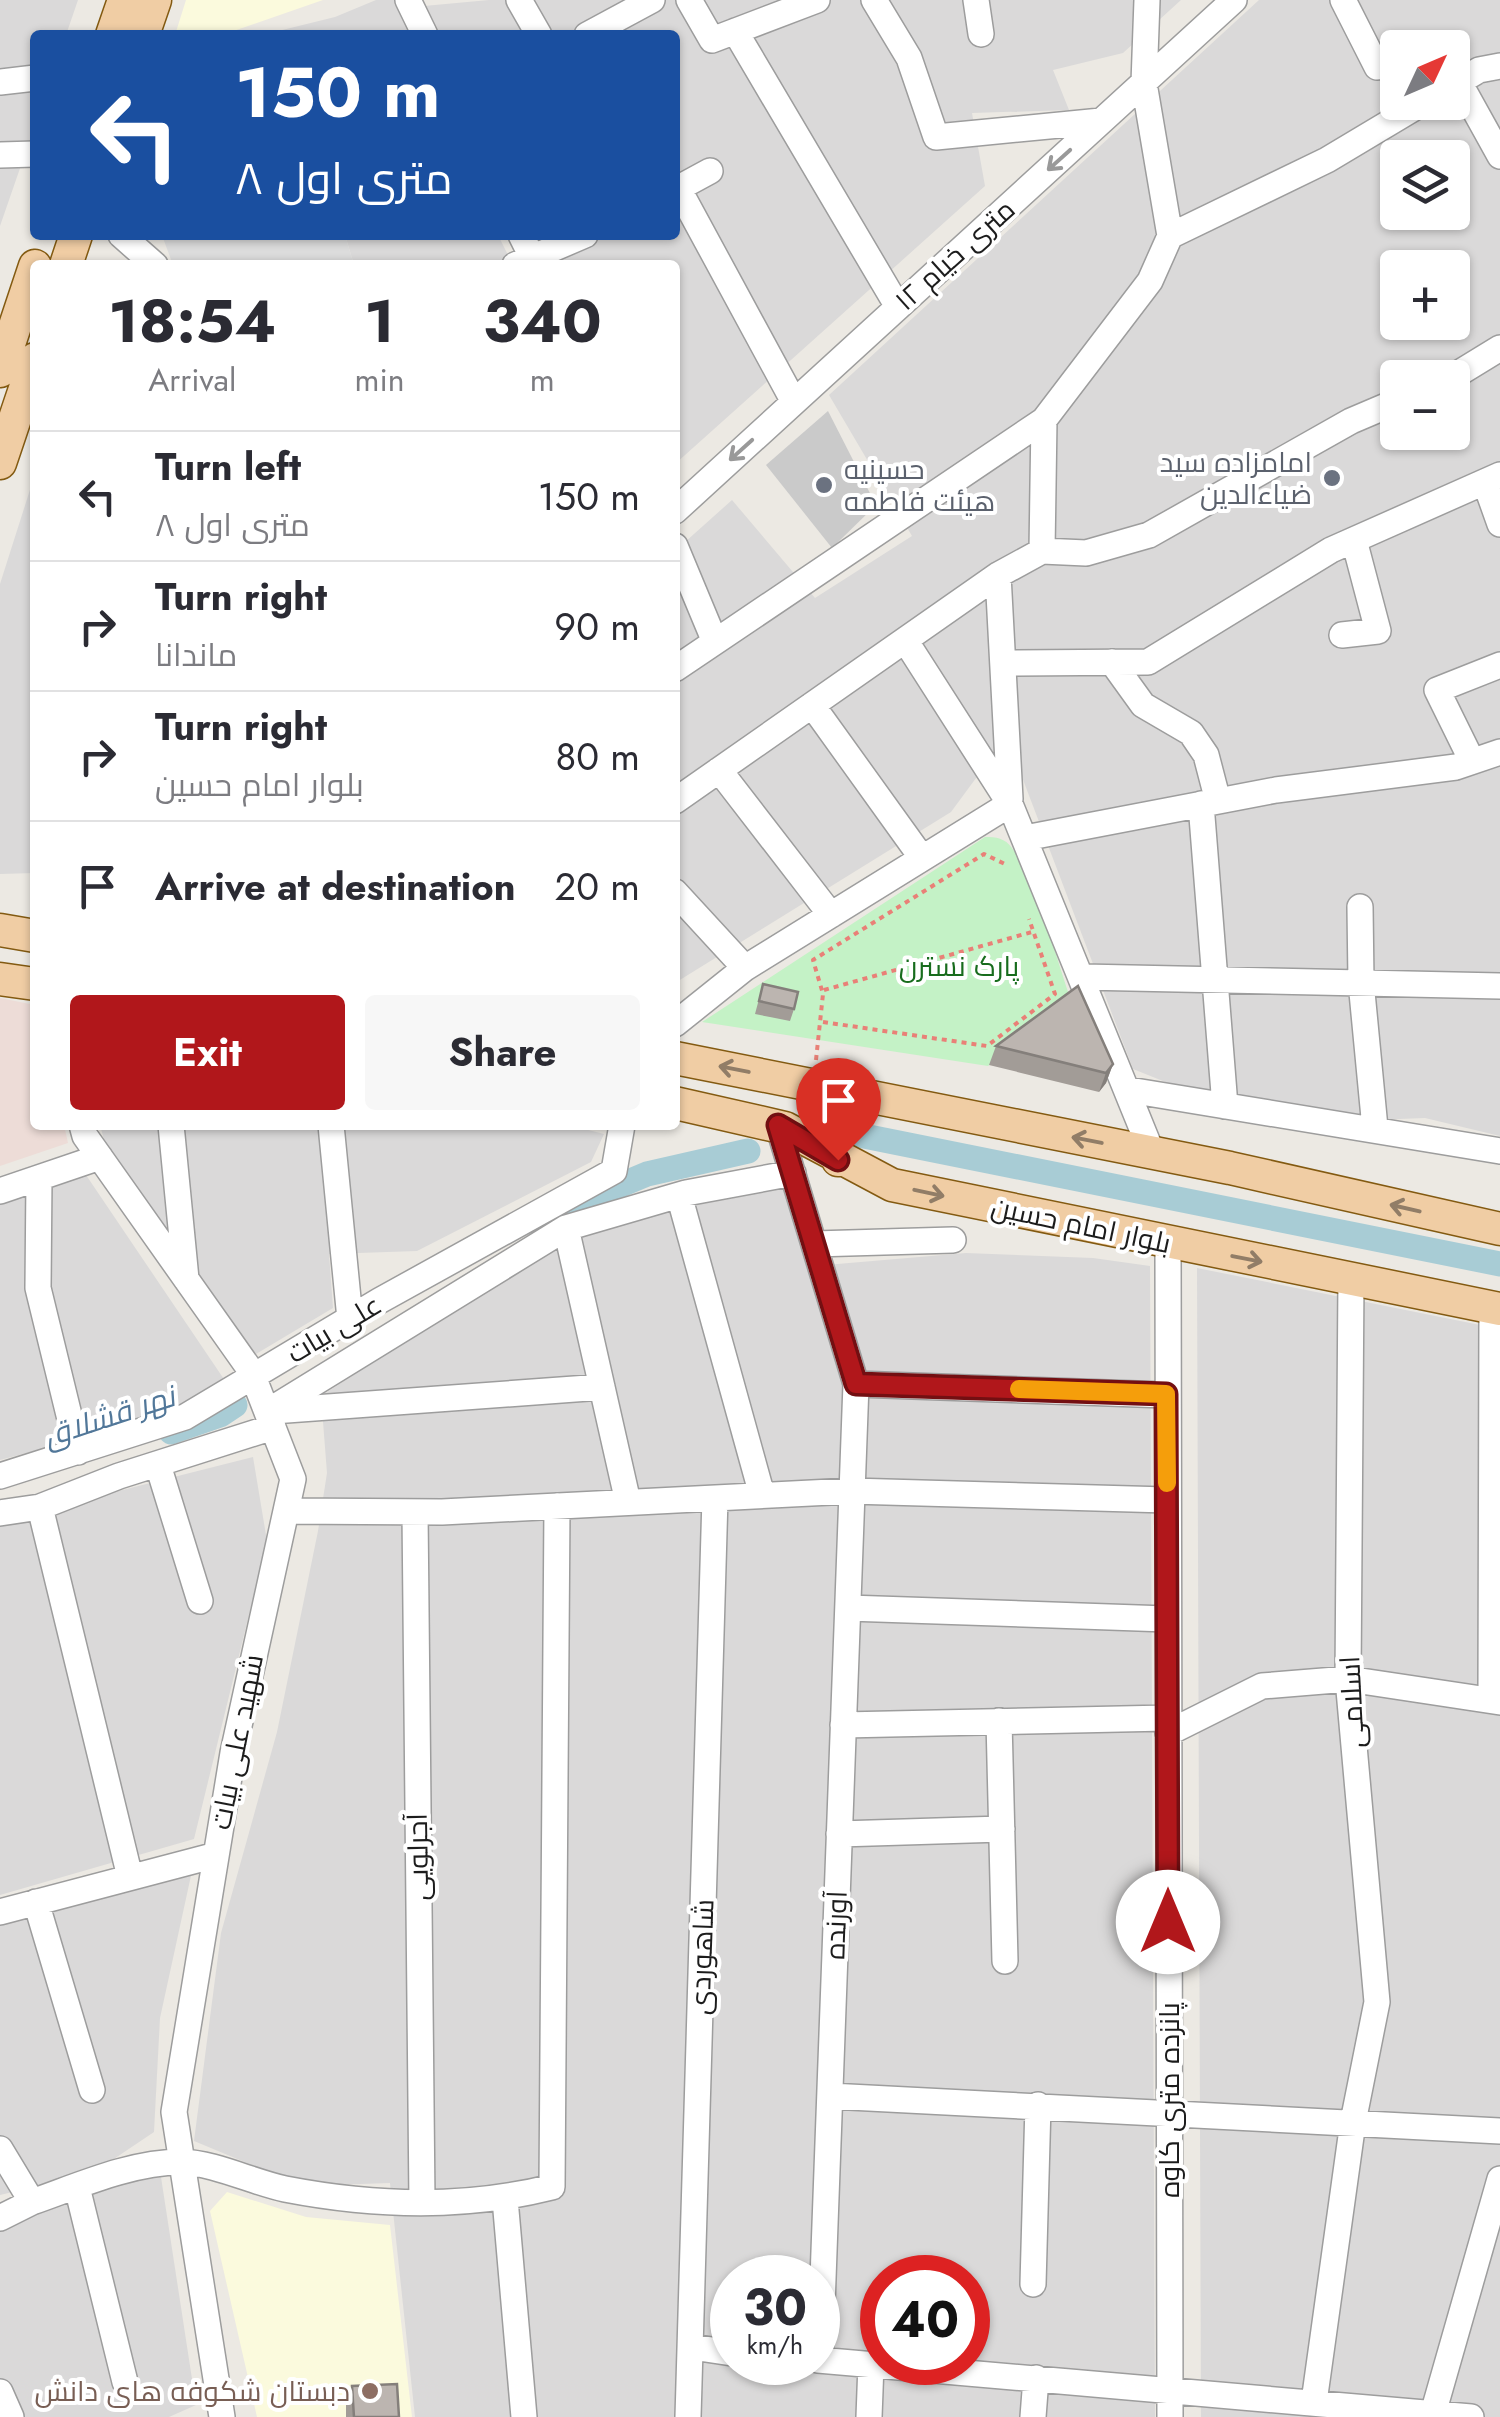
<!DOCTYPE html>
<html lang="en">
<head>
<meta charset="utf-8">
<style>
  :root { --surface:#fff; --page:#f7f7f7; --text:#2b2b33; --muted:#7c7c81; --line:#e1e1e2; --accent:#b1171b }
  body { margin:0; font-family:Jost,Cairo,sans-serif; background:var(--page); color:var(--text); height:100vh; display:flex; flex-direction:column; font-size:38px; white-space:nowrap }
  * { box-sizing:border-box; margin:0 }
  p { font-size:32px; color:var(--muted) }
  .icon { flex:none; width:55px; height:55px; fill:none; stroke:currentColor; stroke-width:2; stroke-linecap:round; stroke-linejoin:round }
  .map { position:relative; flex:1; overflow:hidden }
  .panel { position:absolute; left:30px; top:260px; width:650px; height:870px; display:flex; flex-direction:column; background:var(--surface); border-radius:10px; box-shadow:0 2px 8px #0004 }
  .panel>* { flex:none }
  .top-card { position:absolute; left:30px; top:30px; width:650px; height:210px; border-radius:10px; box-shadow:0 2px 8px #0004; background:#1a4fa0; color:#fff; overflow:hidden }
  .needle { width:65px; rotate:46deg }
  .tools { position:absolute; left:1380px; top:30px; display:grid; gap:20px }
  .tools a { display:grid; place-items:center; width:90px; height:90px; border-radius:10px; background:var(--surface); box-shadow:0 2px 8px #0004; font-size:50px }
  .speed { position:absolute; left:710px; top:2255px; display:flex; gap:20px; font-size:50px; font-weight:700; text-align:center }
  .speed>* { display:grid; place-content:center; width:130px; height:130px; border-radius:50%; background:var(--surface); box-shadow:0 2px 8px #0004; line-height:1 }
  .speed small { font-size:25px; font-weight:400 }
  .speed .limit { border:15px solid #d22; background:#fff; color:#111 }
  .pin { position:absolute; display:grid; place-items:center; width:85px; height:85px; color:#fff; margin:-102px -42px; border-radius:50% 50% 50% 0; rotate:-45deg; box-shadow:0 0 10px #0007 }
  .pin .icon { rotate:45deg }
  .me { position:absolute; width:110px; margin:-55px; rotate:0deg; stroke-linejoin:round; filter:drop-shadow(0 0 8px #0008) }
  .turn { display:flex; align-items:center; gap:35px; height:210px; padding:0 40px; font-size:45px }
  .turn .icon { width:130px; height:130px; stroke-width:2.5 }
  .turn b { display:block; font-size:70px; line-height:85px }
  .eta { display:flex; justify-content:space-evenly; align-items:center; height:170px; text-align:center }
  .eta b { font-size:60px; font-weight:700; line-height:70px }
  .primary-button { display:flex; gap:20px; margin-top:auto; padding:20px 40px }
  .primary-button a { flex:1; height:115px; border-radius:10px; background:var(--accent); color:#fff; font-size:40px; font-weight:700; line-height:115px; text-align:center }
  .primary-button a+a { background:var(--page); color:var(--text) }
  ul { padding:0; list-style:none }
  li { display:flex; align-items:center; gap:30px; height:130px; padding:0 40px; border-top:2px solid var(--line) }
  li div { flex:1 }
  li b { display:block; font-size:38px }
  li em { font-style:normal }
  .map>svg:first-child { display:block }
  .residential { fill:#dad9d9; fill-rule:evenodd }
  .education { fill:#fbfadd }
  .religious { fill:#cacaca }
  .military { fill:#eddcd7 }
  .park { fill:#c4f2c6 }
  .parking { fill:#dcdcdc }
  .lines { fill:none; stroke-linecap:round; stroke-linejoin:round }
  .canal { stroke:#a8ccd5; stroke-width:25 }
  .minor-casing { stroke:#9d9d9d; stroke-width:28 }
  .major-casing { stroke:#835a11; stroke-width:35 }
  .path { stroke:#e98077; stroke-width:4; stroke-dasharray:5 5; stroke-linecap:butt }
  .minor { stroke:#fff; stroke-width:25 }
  .major { stroke:#f0cda4; stroke-width:32 }
  .wall { fill:#a29c97 }
  .shaded-wall { fill:#847f7b }
  .building { fill:#bcb5b0; stroke:#847f7b; stroke-width:2.5 }
  .oneway { stroke:#999 }
  .oneway2 { stroke:#917d67 }
  .route-casing { stroke:#730f12; stroke-width:25 }
  .route { stroke:#b1171b; stroke-width:18 }
  .slow { stroke:#f59e0b; stroke-width:18 }
  .worship-dot { fill:#6b7280; stroke:#fff; stroke-width:4 }
  .education-dot { fill:#8d6e63; stroke:#fff; stroke-width:4 }
  .labels { text-anchor:middle; dominant-baseline:central; stroke-width:8; stroke-linejoin:round; paint-order:stroke }
  .street-label { font-size:28px; fill:#1c1c1c; stroke:#fff }
  .worship-label { font-size:28px; fill:#5b616d; stroke:#fff; text-anchor:end }
  .park-label { font-size:28px; fill:#186c1d; stroke:#fff }
  .education-label { font-size:28px; fill:#785e54; stroke:#fff; text-anchor:end }
  .water-label { font-size:30px; font-style:italic; fill:#517799; stroke:#fff }
</style>
</head>
<body>
<div class="map">
<svg width="1500" height="2417" viewBox="0 0 1500 2417">
  <rect width="100%" height="100%" fill="#ece9e3"/>
  <path class="residential" d="M 0,0 L 78,0 L 66,35 L 35,35 L 35,125 L 0,226 Z
    M 376,0 L 399,0 L 412,35 L 262,35 L 335,17 Z
    M 489,0 L 1181,0 L 1123,53 L 1053,70 L 1069,110 L 972,113 L 985,186 L 675,464 L 675,265 L 554,265 L 538,235 L 675,235 L 675,35 L 438,35 L 424,6 Z
    M 1259,0 L 1500,0 L 1500,1136 L 1425,1118 L 1270,1124 L 1133,1069 L 1022,777 L 979,774 L 951,812 L 675,983 L 675,551 L 732,500 L 815,598 L 912,536 L 829,395 ZM 1398,48 L 1452,48 L 1452,102 L 1398,102 ZM 1398,158 L 1452,158 L 1452,212 L 1398,212 ZM 1398,268 L 1452,268 L 1452,322 L 1398,322 ZM 1398,378 L 1452,378 L 1452,432 L 1398,432 Z
    M 345,235 L 498,235 L 513,265 L 354,265 Z
    M 35,474 L 35,873 L 0,874 L 0,584 Z
    M 100,1125 L 569,1125 L 604,1134 L 591,1162 L 417,1251 L 329,1254 L 333,1308 L 256,1354 L 107,1151 Z
    M 86,1175 L 236,1397 L 0,1460 L 0,1203 Z
    M 786,1188 L 814,1266 L 966,1253 L 1093,1258 L 1150,1266 L 1155,2417 L 415,2417 L 390,2183 L 302,2186 L 194,2141 L 221,1933 L 277,1732 L 318,1531 L 327,1473 L 321,1396 L 554,1244 L 670,1210 ZM 732,2278 L 818,2278 L 818,2362 L 732,2362 ZM 882,2278 L 968,2278 L 968,2362 L 882,2362 Z
    M 1197,1268 L 1500,1329 L 1500,2417 L 1201,2417 Z
    M 253,1457 L 267,1541 L 194,1839 L 0,1895 L 0,1521 Z
    M 192,1871 L 160,2018 L 154,2132 L 93,2173 L 0,2195 L 0,1920 Z
    M 161,2177 L 196,2405 L 169,2417 L 0,2417 L 0,2231 L 108,2183 Z"/>
  <path class="education" d="M 186,0 L 323,0 L 222,35 L 175,35 Z
    M 227,2192 L 306,2217 L 390,2225 L 412,2417 L 257,2417 L 210,2211 Z"/>
  <path class="religious" d="M 828,411 L 876,505 L 832,548 L 766,465 Z"/>
  <path class="military" d="M 0,998 L 35,1005 L 35,1125 L 64,1125 L 68,1143 L 0,1166 Z"/>
  <path class="park" d="M 985,837 C 996,837 1005,838 1012,848 C 1037,880 1057,963 1072,1003 L 988,1066 L 702,1022 Z"/>
  <path class="parking" d="M 172,235 L 345,235 L 354,265 L 173,265 L 163,238 Z"/>
  <g class="lines">
    <path class="canal" d="M 859,1135 L 1500,1264
      M 549,1215 L 647,1174 L 748,1151
      M 171,1432 L 220,1415 L 235,1405"/>
    <defs>
      <path id="minor" d="M 408,0 L 425,35
        M 519,0 L 539,35
        M 689,0 L 712,40 L 817,0
        M 874,0 L 909,58 L 936,137 L 1101,121
        M 976,0 L 981,34
        M 1343,0 L 1377,67
        M 735,31 L 898,307
        M 587,35 L 652,0
        M 0,82 L 35,78
        M 1459,82 L 1500,156
        M 1452,86 L 1479,70 L 1500,66
        M 0,155 L 35,154
        M 678,188 L 794,402
        M 675,190 L 710,171
        M 121,235 L 155,265
        M 521,235 L 536,265
        M 1170,236 L 1327,160 L 1424,102
        M 515,265 L 585,235
        M 1451,378 L 1500,348
        M 1485,482 L 1500,524
        M 675,511 L 1234,0
        M 675,546 L 715,642
        M 1042,551 L 1044,420 L 1150,281 L 1170,236 L 1144,83 L 1147,0
        M 1042,551 L 1086,553 L 1149,535 L 1351,421 L 1398,401
        M 998,575 L 1010,799
        M 1342,635 L 1378,631 L 1354,540
        M 905,640 L 1010,804 L 1152,1153
        M 1112,662 L 1143,705 L 1191,733 L 1206,755 L 1218,801
        M 1003,663 L 1148,662 L 1331,550 L 1500,475
        M 675,669 L 1044,420
        M 812,705 L 922,858
        M 1472,761 L 1437,690 L 1500,665
        M 719,770 L 831,915
        M 675,801 L 998,575 L 1042,551
        M 1201,804 L 1225,1106
        M 1025,838 L 1276,790 L 1456,767 L 1500,752
        M 675,892 L 745,968
        M 1360,907 L 1361,982 L 1375,1128
        M 1083,977 L 1500,986
        M 675,1024 L 745,968 L 1010,804
        M 1129,1090 L 1500,1151
        M 82,1125 L 85,1136 L 251,1371 L 293,1479 L 233,1753 L 174,2112 L 222,2417
        M 171,1125 L 186,1279
        M 331,1125 L 350,1319
        M 778,1125 L 856,1384 L 820,2360
        M 39,1178 L 38,1288 L 78,1452
        M 0,1191 L 100,1157
        M 679,1195 L 762,1495
        M 566,1228 L 628,1502
        M 814,1244 L 953,1240
        M 1168,1244 L 1170,2417
        M 856,1384 L 1166,1395
        M 273,1411 L 602,1387
        M 267,1412 L 566,1228 L 686,1193 L 793,1173
        M 158,1465 L 200,1601
        M 0,1476 L 185,1417 L 379,1301 L 614,1171 L 622,1125
        M 40,1507 L 130,1877
        M 286,1511 L 442,1512 L 851,1491 L 1167,1500
        M 415,1512 L 422,2202
        M 0,1513 L 40,1507 L 119,1476 L 273,1427
        M 848,1608 L 1167,1619
        M 1491,1698 L 1492,1308
        M 999,1721 L 1005,1961
        M 843,1725 L 1167,1718
        M 1168,1733 L 1262,1686 L 1348,1679 L 1500,1702
        M 839,1834 L 1002,1829
        M 36,1902 L 92,2090
        M 0,1912 L 216,1855
        M 830,2096 L 1500,2131
        M 0,2149 L 32,2202 L 0,2218
        M 77,2187 L 125,2382
        M 505,2199 L 524,2417
        M 32,2202 C 78,2186 131,2162 181,2162 C 215,2163 252,2182 285,2189 C 373,2206 465,2209 552,2187 L 557,1506
        M 1033,2284 L 1038,2105
        M 692,2347 L 732,2353
        M 818,2360 L 1471,2417
        M 0,2392 L 11,2417
        M 1314,2402 L 1353,2122 L 1377,2002 L 1348,1679 L 1351,1278
        M 688,2417 L 715,1498
        M 869,2417 L 871,2364
        M 1033,2417 L 1036,2378
        M 1432,2417 L 1500,2179"/>
      <path id="major" d="M 112,35 L 124,0
        M 143,35 L 155,0
        M 66,265 L 76,235
        M 0,371 L 35,266
        M 0,463 L 35,359
        M 0,930 L 35,936
        M 0,979 L 35,984
        M 675,1058 L 1230,1168 L 1500,1229
        M 675,1103 L 785,1128 L 892,1185 L 1500,1309
        M 838,1160 L 827,1136 L 831,1118 L 867,1096"/>
    </defs>
    <use href="#minor" class="minor-casing"/>
    <use href="#major" class="major-casing"/>
    <path class="path" d="M 824,990 L 1032,932
      M 823,1022 L 987,1046 L 1055,994 L 1029,919
      M 816,1060 L 823,994 L 813,960 L 984,854 L 1007,865"/>
    <use href="#minor" class="minor"/>
    <use href="#major" class="major"/>
  </g>
  <path class="wall" d="M 763,984 L 794,1009 L 790,1021 L 755,1014 Z
    M 996,1046 L 1113,1064 L 1106,1083 L 1099,1092 L 989,1065 Z
    M 352,2386 L 399,2417 L 346,2417 L 346,2404 Z"/>
  <path class="shaded-wall" d="M 1113,1064 L 1106,1083 L 1099,1092 L 1106,1073 Z"/>
  <path class="building" d="M 763,984 L 798,992 L 794,1009 L 759,1001 Z
    M 1078,986 L 1113,1064 L 1106,1073 L 996,1046 Z
    M 397,2384 L 399,2417 L 354,2417 L 352,2386 Z"/>
  <defs><path id="oneway-shaft" d="M-6 0H5M1.5-3L5.5 0L1.5 3" fill="none" stroke-width="1.6" stroke-linecap="round" stroke-linejoin="round" transform="scale(2.5)"/></defs>
  <g class="oneway">
    <use href="#oneway-shaft" transform="translate(1059 160) rotate(138)"/>
    <use href="#oneway-shaft" transform="translate(741 450) rotate(138)"/>
  </g>
  <g class="oneway2">
    <use href="#oneway-shaft" transform="translate(734 1069) rotate(-169)"/>
    <use href="#oneway-shaft" transform="translate(1087 1140) rotate(-169)"/>
    <use href="#oneway-shaft" transform="translate(929 1193) rotate(12)"/>
    <use href="#oneway-shaft" transform="translate(1405 1208) rotate(-167)"/>
    <use href="#oneway-shaft" transform="translate(1247 1259) rotate(11)"/>
  </g>
  <g class="lines">
    <defs>
      <path id="route" d="M 838,1160 L 778,1125 L 856,1384 L 1166,1394 L 1168,1922"/>
    </defs>
    <use href="#route" class="route-casing"/>
    <use href="#route" class="route"/>
    <path class="slow" d="M 1019,1389 L 1166,1394 L 1167,1483"/>
  </g>
  <g class="worship-dot">
    <circle cx="1332" cy="478" r="10"/>
    <circle cx="824" cy="485" r="10"/>
  </g>
  <circle class="education-dot" cx="370" cy="2391" r="10"/>
  <g class="labels">
    <g class="street-label">
      <text transform="translate(955 255) rotate(-42)">۱۲ متری خیام</text>
      <text transform="translate(1081 1225) rotate(12)">بلوار امام حسین</text>
      <text transform="translate(334 1329) rotate(-31)">علی بیات</text>
      <text transform="translate(1352 1702) rotate(-93)">اسلامی</text>
      <text transform="translate(237 1742) rotate(-79)">شهید علی بیات</text>
      <text transform="translate(418 1857) rotate(-91)">آجرلویی</text>
      <text transform="translate(836 1925) rotate(-88)">آورنده</text>
      <text transform="translate(702 1957) rotate(-88)">شاهوردی</text>
      <text transform="translate(1169 2100) rotate(-90)">پانزده متری کاوه</text>
    </g>
    <g class="worship-label">
      <text x="1312" y="462">امامزاده سید<tspan x="1312" dy="32">ضیاءالدین</tspan></text>
      <text x="844" y="469" text-anchor="start">حسینیه<tspan x="844" dy="32">هیئت فاطمه</tspan></text>
    </g>
    <g class="park-label">
      <text x="959" y="966">پارک نسترن</text>
    </g>
    <g class="education-label">
      <text x="350" y="2391">دبستان شکوفه های دانش</text>
    </g>
    <g class="water-label">
      <text transform="translate(109 1416) rotate(-18)">نهر قشلاق</text>
    </g>
  </g>
</svg>
<div class="tools">
<a><svg class="needle" viewBox="-14 -14 28 28"><path d="M0-13l5 13h-10z" fill="#e53935"/><path d="M0 13l5-13h-10z" fill="#7c7c81"/></svg></a>
<a><svg class="icon" aria-label="layers" viewBox="0 0 24 24"><path d="M12 4l9 5-9 5-9-5zM3 14l9 5 9-5"/></svg></a>
<a>+</a>
<a>−</a>
</div>
<div class="speed"><div>30<small>km/h</small></div><div class="limit">40</div></div>
<div class="pin" style="left:838px;top:1160px;background:#d93025"><svg class="icon" aria-label="arrive" viewBox="0 0 24 24"><path d="M6 21V4h12l-3 4 3 4H6"/></svg></div>
<svg class="me" style="left:1168px;top:1922px" viewBox="-20 -20 40 40"><circle r="19" fill="#fff"/><path d="M0-13L10 11 0 6-10 11z" fill="#b1171b"/></svg>
<div class="top-card">
<div class="turn"><svg class="icon" aria-label="left" viewBox="0 0 24 24"><path d="M17 20v-9H6M10 6l-5 5 5 5"/></svg><div><b>150 m</b>۸ متری اول</div></div>
</div>
<section class="panel">
<div class="eta">
<div><b>18:54</b><p>Arrival</p></div>
<div><b>1</b><p>min</p></div>
<div><b>340</b><p>m</p></div>
</div>
<ul>
<li><svg class="icon" aria-label="left" viewBox="0 0 24 24"><path d="M17 20v-9H6M10 6l-5 5 5 5"/></svg><div><b>Turn left</b><p>۸ متری اول</p></div><em>150 m</em></li>
<li><svg class="icon" aria-label="right" viewBox="0 0 24 24"><path d="M7 20v-9h11M14 6l5 5-5 5"/></svg><div><b>Turn right</b><p>ماندانا</p></div><em>90 m</em></li>
<li><svg class="icon" aria-label="right" viewBox="0 0 24 24"><path d="M7 20v-9h11M14 6l5 5-5 5"/></svg><div><b>Turn right</b><p>بلوار امام حسین</p></div><em>80 m</em></li>
<li><svg class="icon" aria-label="arrive" viewBox="0 0 24 24"><path d="M6 21V4h12l-3 4 3 4H6"/></svg><div><b>Arrive at destination</b></div><em>20 m</em></li>
</ul>
<div class="primary-button"><a>Exit</a><a>Share</a></div>
</section>
</div>
</body>
</html>
